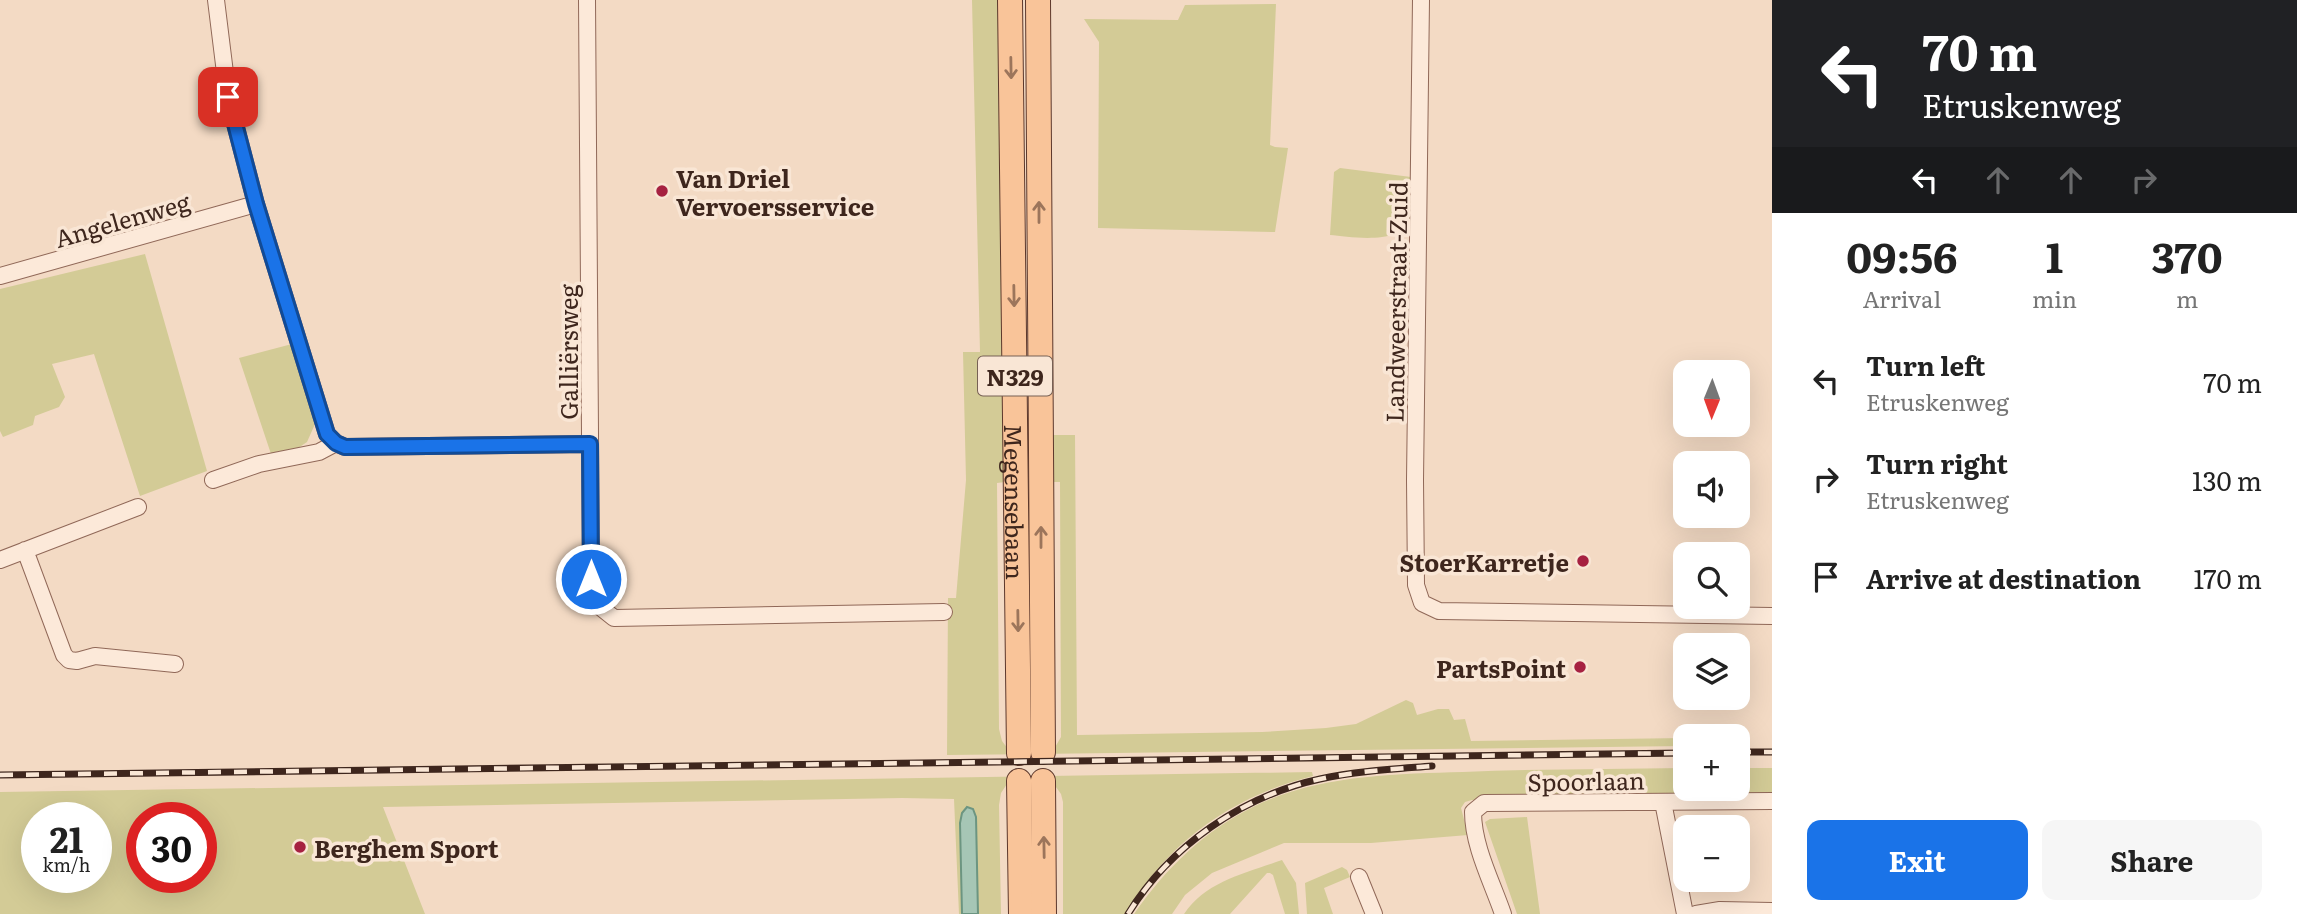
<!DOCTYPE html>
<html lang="en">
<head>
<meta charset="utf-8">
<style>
  :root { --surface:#fff; --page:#f6f6f6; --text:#222; --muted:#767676; --accent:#1a73e8 }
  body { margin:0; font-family:Literata,serif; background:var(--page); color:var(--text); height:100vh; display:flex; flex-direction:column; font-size:26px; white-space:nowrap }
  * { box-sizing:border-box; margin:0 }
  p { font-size:23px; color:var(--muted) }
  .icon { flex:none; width:38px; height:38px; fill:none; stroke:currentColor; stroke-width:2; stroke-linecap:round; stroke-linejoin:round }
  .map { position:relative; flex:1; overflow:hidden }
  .drawer { display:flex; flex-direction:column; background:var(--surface); width:525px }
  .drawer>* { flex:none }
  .banner { background:#202124; color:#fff; overflow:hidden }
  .needle { width:46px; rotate:181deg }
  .tools { position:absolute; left:1673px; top:360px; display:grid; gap:14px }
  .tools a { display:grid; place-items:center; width:77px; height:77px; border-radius:14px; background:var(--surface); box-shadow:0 7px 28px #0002; font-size:35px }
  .speed { position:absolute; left:21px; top:802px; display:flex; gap:14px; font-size:35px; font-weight:700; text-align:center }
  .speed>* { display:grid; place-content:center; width:91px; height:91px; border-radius:50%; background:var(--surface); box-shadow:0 7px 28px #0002; line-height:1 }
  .speed small { font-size:18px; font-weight:400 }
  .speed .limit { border:10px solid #d22; background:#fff; color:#111 }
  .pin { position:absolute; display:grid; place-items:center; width:60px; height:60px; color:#fff; margin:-30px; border-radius:14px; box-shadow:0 4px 10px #0006 }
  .me { position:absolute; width:77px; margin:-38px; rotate:0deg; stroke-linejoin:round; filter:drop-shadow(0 0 5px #0008) }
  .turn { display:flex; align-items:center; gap:24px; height:147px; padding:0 35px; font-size:32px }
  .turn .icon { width:91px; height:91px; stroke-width:2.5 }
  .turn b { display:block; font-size:49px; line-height:60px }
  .lanes { display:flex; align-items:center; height:66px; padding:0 35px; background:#0003; justify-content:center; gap:35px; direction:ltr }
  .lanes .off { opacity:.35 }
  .eta { display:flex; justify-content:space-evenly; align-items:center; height:119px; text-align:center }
  .eta b { font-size:42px; font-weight:700; line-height:49px }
  .primary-button { display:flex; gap:14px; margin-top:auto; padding:14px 35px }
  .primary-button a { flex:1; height:80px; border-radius:14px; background:var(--accent); color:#fff; font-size:28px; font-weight:700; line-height:80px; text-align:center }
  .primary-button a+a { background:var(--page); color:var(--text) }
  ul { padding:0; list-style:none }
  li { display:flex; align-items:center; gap:21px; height:98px; padding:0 35px }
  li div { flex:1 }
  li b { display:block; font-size:26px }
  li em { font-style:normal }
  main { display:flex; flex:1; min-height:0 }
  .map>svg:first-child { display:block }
  .green { fill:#d3cb96; fill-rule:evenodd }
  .water { fill:#a6c6b5; stroke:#6c9581; stroke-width:2 }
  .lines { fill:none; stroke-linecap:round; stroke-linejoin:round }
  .street-casing { stroke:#906858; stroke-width:18 }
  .primary-casing { stroke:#5d382c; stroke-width:26 }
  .street { stroke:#fce9d9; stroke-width:16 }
  .primary { stroke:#f9c499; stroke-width:24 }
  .rail-casing { stroke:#3e261d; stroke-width:7 }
  .rail { stroke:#f9e6d5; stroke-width:4.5; stroke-dasharray:13; stroke-linecap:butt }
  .oneway { stroke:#9c755b }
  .route-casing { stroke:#114b97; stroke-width:18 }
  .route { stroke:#1a73e8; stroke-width:12 }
  .poi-dot { fill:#a62141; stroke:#f9e6d5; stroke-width:2.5 }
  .labels { text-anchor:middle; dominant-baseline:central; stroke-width:7; stroke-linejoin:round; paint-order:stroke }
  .shield { fill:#f9e6d5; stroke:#766054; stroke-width:2 }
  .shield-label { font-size:23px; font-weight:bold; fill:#3e261d }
  .poi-label { font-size:24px; font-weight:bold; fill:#3e261d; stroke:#f9e6d5; text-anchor:start }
  .street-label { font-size:24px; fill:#3e261d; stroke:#f9e6d5 }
</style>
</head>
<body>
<main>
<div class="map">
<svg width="1772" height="914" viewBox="0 0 1772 914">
  <rect width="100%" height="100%" fill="#f3dac4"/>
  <path class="green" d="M 972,0 L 1004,0 L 1005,482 L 997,483 L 999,729 L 1002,741 L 1008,749 L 1054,749 L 1061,737 L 1060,482 L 1052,482 L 1048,435 L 1075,435 L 1077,735 L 1262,732 L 1326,728 L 1356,724 L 1406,700 L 1413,703 L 1417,715 L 1438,709 L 1449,709 L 1454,720 L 1465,719 L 1471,741 L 1685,738 L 1685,746 L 947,755 L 948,598 L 956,598 L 966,480 L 963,352 L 980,352 Z
    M 1276,4 L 1270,145 L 1275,147 L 1288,148 L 1275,232 L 1098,228 L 1099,42 L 1084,19 L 1178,20 L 1185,5 Z
    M 1340,168 L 1411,177 C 1412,189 1415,206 1412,217 C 1403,246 1352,237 1330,235 L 1334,172 Z
    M 145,254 L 207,471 L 140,496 L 94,354 L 52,364 L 65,397 L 59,407 L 35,416 L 33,425 L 3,437 L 0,431 L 0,289 Z
    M 292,344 L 315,424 L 307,442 L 298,448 L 272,457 L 239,358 Z
    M 1685,768 L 1685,789 L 1738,789 L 1738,768 L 1772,768 L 1772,794 L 1472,800 L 1465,802 L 1461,808 L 1468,835 L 1371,843 L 1284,843 L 1212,873 L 1185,895 L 1172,914 L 1134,914 C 1165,869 1205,830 1255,806 C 1318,775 1394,774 1463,772 C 1537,769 1611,769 1685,768 Z
    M 1312,772 L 1313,776 C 1233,796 1167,842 1126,914 L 1063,914 L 1063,802 L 1061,794 L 1053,783 L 1007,784 L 1001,793 L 999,805 L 1001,914 L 959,914 L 954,799 L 902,798 L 383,807 L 425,914 L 0,914 L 0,792 ZM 37,817 L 96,817 L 96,877 L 37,877 ZM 142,817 L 201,817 L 201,877 L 142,877 Z
    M 1527,817 L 1540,914 L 1517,914 L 1485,822 L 1490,819 Z
    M 1282,860 L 1296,883 L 1299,914 L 1285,914 L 1273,875 L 1270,873 L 1267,873 L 1230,914 L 1184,914 C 1206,881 1246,873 1282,860 Z
    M 1342,867 L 1347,870 L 1350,877 L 1324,888 L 1333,914 L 1307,914 L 1305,883 Z"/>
  <path class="water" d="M 967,807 L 973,809 L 976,817 L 978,914 L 962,914 L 960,823 L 962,813 Z"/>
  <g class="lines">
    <defs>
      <path id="street" d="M 216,0 L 228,97 L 256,204 L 327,434 L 336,443 L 345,447 L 590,444
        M 587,0 L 591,579 L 599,606 L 614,618 L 944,612
        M 1421,0 L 1415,480 L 1416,585 L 1422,603 L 1439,611 L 1772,616
        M 0,276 L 256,204
        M 213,480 L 259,464 L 319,452 L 336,443
        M 25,550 L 64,655 L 69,660 L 77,661 L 95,656 L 175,664
        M 0,560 L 138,507
        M 1663,802 L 1685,914
        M 1359,877 L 1374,914
        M 1503,914 C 1492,882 1473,846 1473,812 L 1484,803 L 1772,801
        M 1696,914 L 1720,910 L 1772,911"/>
      <g id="primary">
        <path id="s1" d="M 1010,0 L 1019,753"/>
        <path d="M 1038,0 L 1043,752"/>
        <path d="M 1019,781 L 1021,914"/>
        <path d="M 1043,781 L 1044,914"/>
      </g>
    </defs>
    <use href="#street" class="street-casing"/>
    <use href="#primary" class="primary-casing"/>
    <use href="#street" class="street"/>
    <use href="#primary" class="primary"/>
    <defs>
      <path id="rail" d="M 1738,752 L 1772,752
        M 0,775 L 1685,753
        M 1128,914 C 1170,846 1242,796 1320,779 C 1357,771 1395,769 1432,766"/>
    </defs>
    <use href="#rail" class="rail-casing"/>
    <use href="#rail" class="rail"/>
  </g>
  <defs><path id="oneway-shaft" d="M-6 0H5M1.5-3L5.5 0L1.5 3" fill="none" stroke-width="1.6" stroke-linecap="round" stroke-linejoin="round" transform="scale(1.75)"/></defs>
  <g class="oneway">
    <use href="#oneway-shaft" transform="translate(1011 68) rotate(89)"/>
    <use href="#oneway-shaft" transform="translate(1039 212) rotate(-90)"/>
    <use href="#oneway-shaft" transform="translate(1014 296) rotate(89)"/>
    <use href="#oneway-shaft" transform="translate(1041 537) rotate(-90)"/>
    <use href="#oneway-shaft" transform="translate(1018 621) rotate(89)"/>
    <use href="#oneway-shaft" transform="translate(1044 847) rotate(-91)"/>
  </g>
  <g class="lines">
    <defs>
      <path id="route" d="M 228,97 L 256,204 L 327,434 L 336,443 L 345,447 L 590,444 L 591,579"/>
    </defs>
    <use href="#route" class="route-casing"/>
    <use href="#route" class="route"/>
  </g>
  <g class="poi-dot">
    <circle cx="662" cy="191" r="7"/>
    <circle cx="1583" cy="561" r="7"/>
    <circle cx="1580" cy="667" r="7"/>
    <circle cx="300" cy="847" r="7"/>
  </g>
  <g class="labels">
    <rect class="shield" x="978" y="356.5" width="74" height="39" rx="5"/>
    <g class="shield-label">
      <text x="1015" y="376">N329</text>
    </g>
    <g class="poi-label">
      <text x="676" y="177">Van Driel<tspan x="676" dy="28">Vervoersservice</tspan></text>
      <text x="1569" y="561" text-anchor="end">StoerKarretje</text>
      <text x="1566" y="667" text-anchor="end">PartsPoint</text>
      <text x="314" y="847">Berghem Sport</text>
    </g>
    <g class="street-label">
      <text transform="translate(122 219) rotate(-16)">Angelenweg</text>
      <text transform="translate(1395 302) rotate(-89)">Landweerstraat-Zuid</text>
      <text transform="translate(567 352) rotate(-90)">Galliërsweg</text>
      <text stroke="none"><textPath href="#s1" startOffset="502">Megensebaan</textPath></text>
      <text transform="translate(1586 780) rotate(-1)">Spoorlaan</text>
    </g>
  </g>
</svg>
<div class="tools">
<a><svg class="needle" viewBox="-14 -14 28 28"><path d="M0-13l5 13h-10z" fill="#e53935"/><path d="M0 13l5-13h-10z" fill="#767676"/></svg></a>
<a><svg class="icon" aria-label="sound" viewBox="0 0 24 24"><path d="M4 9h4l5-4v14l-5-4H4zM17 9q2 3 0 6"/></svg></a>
<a><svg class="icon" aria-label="search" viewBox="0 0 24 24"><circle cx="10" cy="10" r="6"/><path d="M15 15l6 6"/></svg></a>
<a><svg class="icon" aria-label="layers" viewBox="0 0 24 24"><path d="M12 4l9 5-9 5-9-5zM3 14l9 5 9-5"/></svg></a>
<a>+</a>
<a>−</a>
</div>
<div class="speed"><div>21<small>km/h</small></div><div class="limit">30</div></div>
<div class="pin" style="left:228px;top:97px;background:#d93025"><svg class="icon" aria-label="arrive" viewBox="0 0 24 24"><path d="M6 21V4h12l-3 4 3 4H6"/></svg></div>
<svg class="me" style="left:591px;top:579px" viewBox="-20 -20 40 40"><circle r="17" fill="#1a73e8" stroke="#fff" stroke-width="3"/><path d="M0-11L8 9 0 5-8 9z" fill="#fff"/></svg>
</div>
<section class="drawer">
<div class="banner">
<div class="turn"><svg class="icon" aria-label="left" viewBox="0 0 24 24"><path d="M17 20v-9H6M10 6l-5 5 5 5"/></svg><div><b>70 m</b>Etruskenweg</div></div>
<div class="lanes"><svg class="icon" aria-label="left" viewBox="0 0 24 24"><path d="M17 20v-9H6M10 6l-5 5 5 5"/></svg><svg class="icon off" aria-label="ahead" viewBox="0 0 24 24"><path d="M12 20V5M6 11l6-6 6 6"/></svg><svg class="icon off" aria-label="ahead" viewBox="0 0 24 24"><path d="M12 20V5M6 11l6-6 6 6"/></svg><svg class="icon off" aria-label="right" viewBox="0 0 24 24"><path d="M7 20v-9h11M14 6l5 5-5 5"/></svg></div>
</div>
<div class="eta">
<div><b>09:56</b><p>Arrival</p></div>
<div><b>1</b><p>min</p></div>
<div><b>370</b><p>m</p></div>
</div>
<ul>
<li><svg class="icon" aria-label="left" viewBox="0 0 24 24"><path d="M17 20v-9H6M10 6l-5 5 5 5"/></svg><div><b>Turn left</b><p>Etruskenweg</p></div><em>70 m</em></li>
<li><svg class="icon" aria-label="right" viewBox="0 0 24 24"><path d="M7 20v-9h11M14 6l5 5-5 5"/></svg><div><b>Turn right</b><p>Etruskenweg</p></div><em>130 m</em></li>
<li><svg class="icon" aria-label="arrive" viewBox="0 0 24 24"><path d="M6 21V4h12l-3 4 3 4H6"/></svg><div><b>Arrive at destination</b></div><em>170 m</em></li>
</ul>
<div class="primary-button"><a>Exit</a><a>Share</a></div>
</section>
</main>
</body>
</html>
